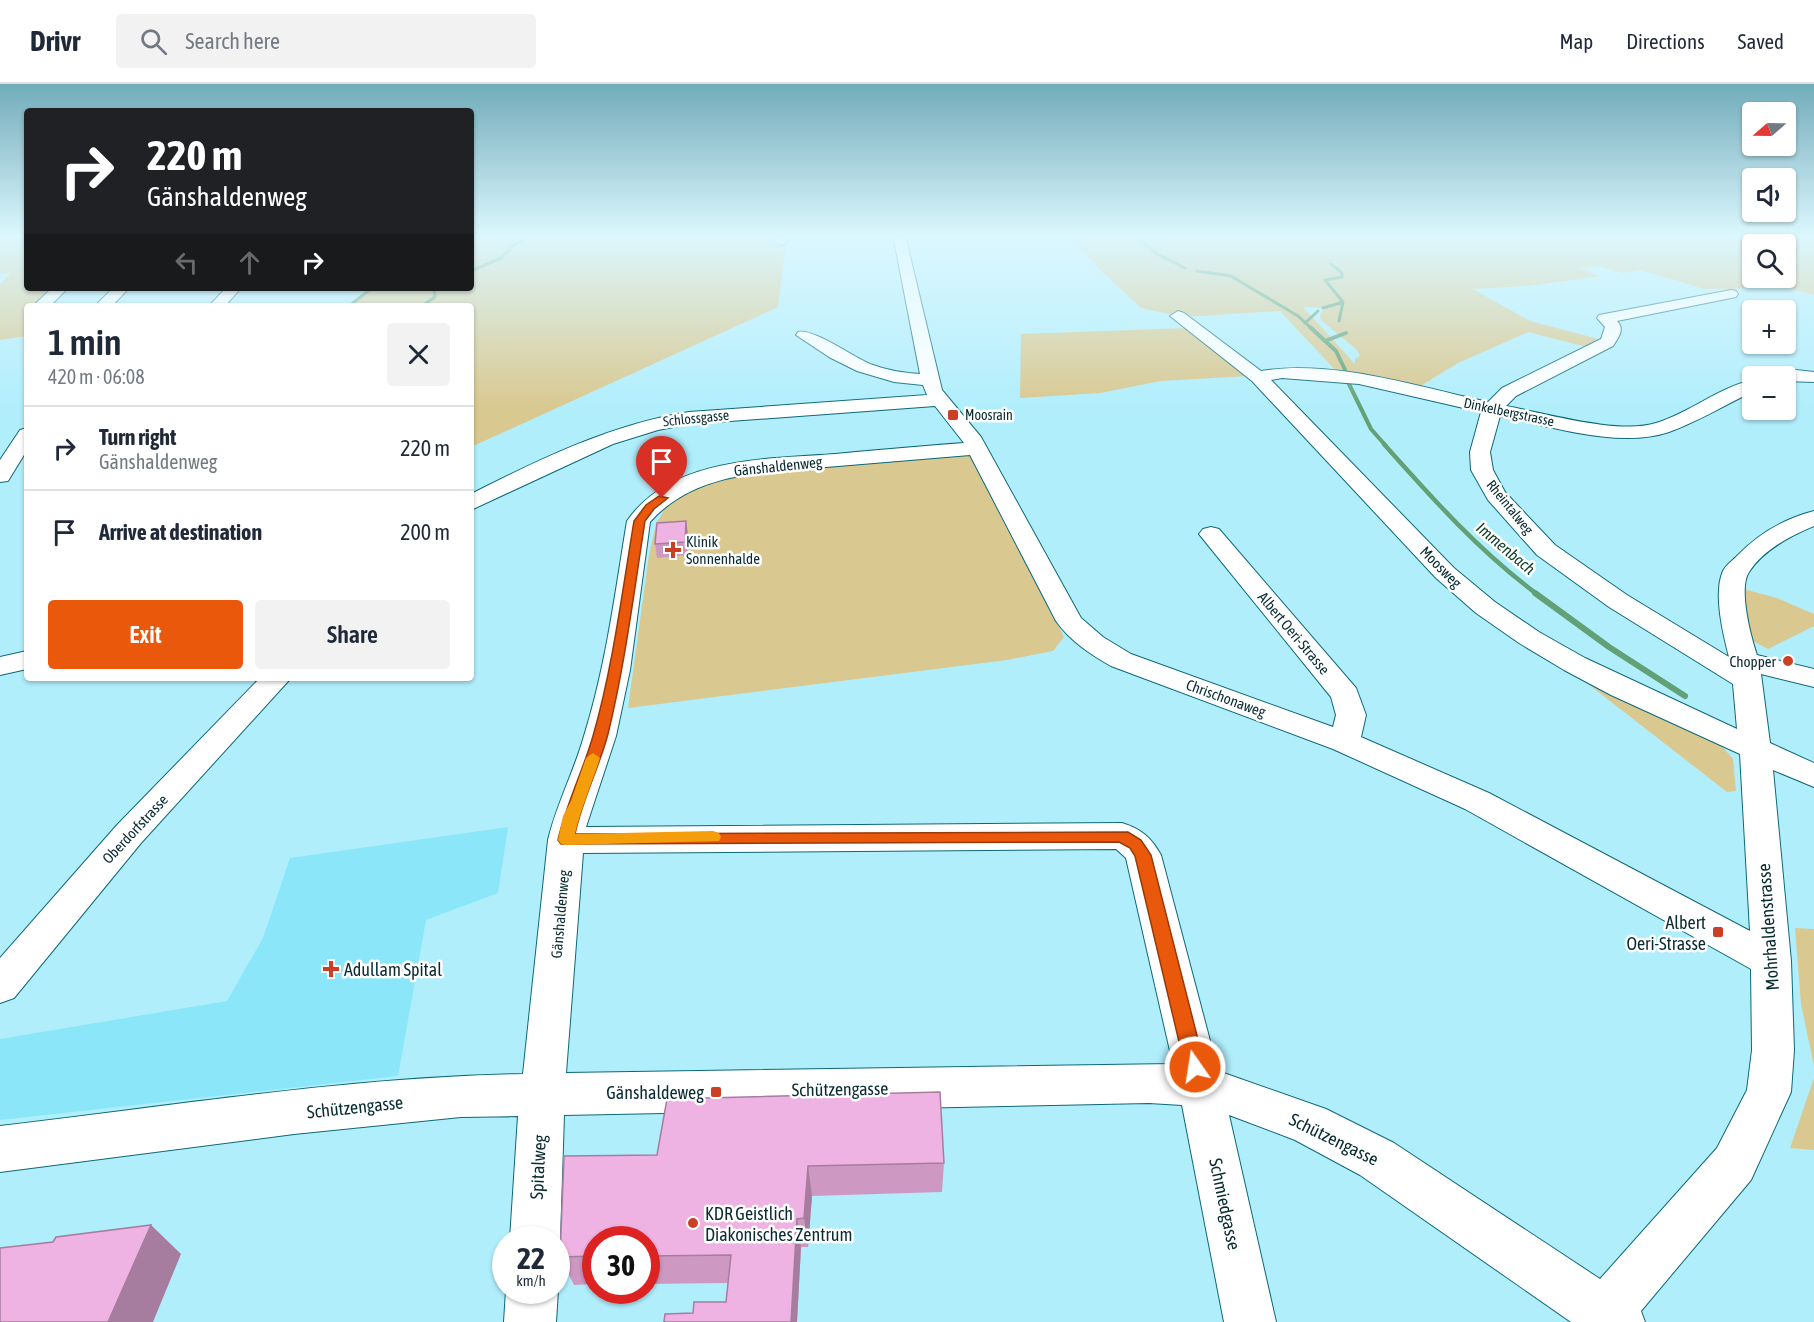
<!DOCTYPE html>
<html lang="en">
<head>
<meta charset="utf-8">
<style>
  :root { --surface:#fff; --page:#f2f2f3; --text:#1f2937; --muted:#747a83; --line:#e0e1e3; --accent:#ea580c }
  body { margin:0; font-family:"Asap Condensed",sans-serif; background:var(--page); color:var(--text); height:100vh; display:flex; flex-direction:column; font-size:22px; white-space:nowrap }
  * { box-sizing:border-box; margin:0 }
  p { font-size:20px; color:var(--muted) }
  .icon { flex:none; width:33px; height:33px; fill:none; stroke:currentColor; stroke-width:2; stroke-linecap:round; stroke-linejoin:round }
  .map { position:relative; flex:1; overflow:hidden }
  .side { position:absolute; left:24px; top:219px; width:450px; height:378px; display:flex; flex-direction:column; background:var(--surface); border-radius:6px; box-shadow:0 2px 4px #0004 }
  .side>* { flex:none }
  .top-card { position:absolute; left:24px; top:24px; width:450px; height:183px; border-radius:6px; box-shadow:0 2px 4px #0004; background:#202124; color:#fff; overflow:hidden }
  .needle { width:39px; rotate:250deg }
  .buttons { position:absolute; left:1742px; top:18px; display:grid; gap:12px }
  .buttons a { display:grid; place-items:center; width:54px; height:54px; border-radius:6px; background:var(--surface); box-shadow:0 2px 4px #0004; font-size:30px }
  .speed { position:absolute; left:492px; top:1142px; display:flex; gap:12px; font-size:30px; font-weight:700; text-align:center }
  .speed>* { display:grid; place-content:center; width:78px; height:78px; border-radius:50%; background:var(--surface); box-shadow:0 2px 4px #0004; line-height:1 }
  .speed small { font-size:15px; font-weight:400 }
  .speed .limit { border:9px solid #d22; background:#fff; color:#111 }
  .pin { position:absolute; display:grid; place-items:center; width:51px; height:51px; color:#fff; margin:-62px -26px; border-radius:50% 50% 50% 0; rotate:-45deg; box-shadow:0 0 6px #0007 }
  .pin .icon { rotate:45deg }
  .me { position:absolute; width:66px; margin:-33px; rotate:347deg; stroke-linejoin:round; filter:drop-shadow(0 0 4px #0008) }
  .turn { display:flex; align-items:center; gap:21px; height:126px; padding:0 24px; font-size:27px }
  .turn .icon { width:78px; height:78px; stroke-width:2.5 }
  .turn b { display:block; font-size:42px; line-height:51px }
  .lanes { display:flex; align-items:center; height:57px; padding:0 24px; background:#0003; justify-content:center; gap:30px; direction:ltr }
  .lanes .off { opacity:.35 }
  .round { display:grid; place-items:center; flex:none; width:63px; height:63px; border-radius:6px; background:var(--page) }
  .headline { display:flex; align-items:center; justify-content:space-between; height:102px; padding:0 24px }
  h1 { font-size:36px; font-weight:600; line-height:45px }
  .button { display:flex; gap:12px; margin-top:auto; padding:12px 24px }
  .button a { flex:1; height:69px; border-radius:6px; background:var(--accent); color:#fff; font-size:24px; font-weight:600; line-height:69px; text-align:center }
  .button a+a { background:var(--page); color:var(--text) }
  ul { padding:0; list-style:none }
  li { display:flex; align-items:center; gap:18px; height:84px; padding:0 24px; border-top:2px solid var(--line) }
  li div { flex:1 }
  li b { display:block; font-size:22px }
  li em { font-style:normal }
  header { display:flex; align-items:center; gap:36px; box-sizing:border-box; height:84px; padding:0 30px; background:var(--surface); border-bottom:2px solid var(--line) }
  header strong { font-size:28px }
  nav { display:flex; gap:33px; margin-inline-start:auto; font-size:21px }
  .search { width:420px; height:54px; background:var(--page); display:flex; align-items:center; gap:15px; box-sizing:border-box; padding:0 21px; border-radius:6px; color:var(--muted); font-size:22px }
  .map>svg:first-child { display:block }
  .built { fill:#8be6f9 }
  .green { fill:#d9c890; fill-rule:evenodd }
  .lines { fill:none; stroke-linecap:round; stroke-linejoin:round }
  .stream-far3 { stroke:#61a175; stroke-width:3 }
  .stream-far2 { stroke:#61a175; stroke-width:4 }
  .stream-far1 { stroke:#61a175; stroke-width:4.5 }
  .stream { stroke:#61a175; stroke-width:6 }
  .minor-casing { stroke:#0c6878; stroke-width:2 }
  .minor { fill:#fff; fill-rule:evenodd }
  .wall { fill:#cd99c3 }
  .shaded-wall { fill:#a77d9f }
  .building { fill:#eeb2e3; stroke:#a77d9f; stroke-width:1.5 }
  .route { fill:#ea580c; stroke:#983908; stroke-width:1.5 }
  .slow { fill:#f59e0b }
  .poi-dot { fill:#cb4025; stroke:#fff; stroke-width:2 }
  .labels { text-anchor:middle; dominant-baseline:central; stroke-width:5; stroke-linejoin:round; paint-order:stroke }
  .far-street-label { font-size:14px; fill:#092b32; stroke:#fff }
  .far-poi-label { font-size:14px; fill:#092b32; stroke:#fff; text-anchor:start }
  .street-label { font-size:15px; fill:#092b32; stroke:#fff }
  .poi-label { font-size:15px; fill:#092b32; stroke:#fff; text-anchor:start }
  .water-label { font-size:16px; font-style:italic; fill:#0b3e21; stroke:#fff }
  .near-poi-label { font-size:18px; fill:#092b32; stroke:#fff; text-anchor:end }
  .near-street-label { font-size:18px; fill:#092b32; stroke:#fff }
</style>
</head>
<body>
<header>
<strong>Drivr</strong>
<div class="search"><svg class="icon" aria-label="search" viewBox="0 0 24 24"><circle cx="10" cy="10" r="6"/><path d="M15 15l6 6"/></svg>Search here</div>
<nav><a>Map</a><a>Directions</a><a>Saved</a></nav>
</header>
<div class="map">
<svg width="1814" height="1238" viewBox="0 0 1814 1238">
  <rect width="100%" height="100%" fill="#b1eefc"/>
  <path class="built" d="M 508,743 L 498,809 L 426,836 L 398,992 L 0,1036 L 0,955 L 227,917 L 263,854 L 290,774 Z"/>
  <path class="green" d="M 0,151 L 27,151 L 27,204 L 60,204 L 39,222 L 27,222 L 24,237 L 27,252 L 0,256 L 0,200 L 11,189 L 0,190 Z
    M 471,151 L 787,151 L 778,223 L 471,363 L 471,222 L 347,222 L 370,204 L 471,204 Z
    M 1069,151 L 1814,151 L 1814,211 L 1771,199 L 1738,205 L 1705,205 L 1640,186 L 1622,189 L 1600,182 L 1579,184 L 1600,192 L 1528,202 L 1473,205 L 1530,237 L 1598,255 L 1586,263 L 1528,248 L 1458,279 L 1419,303 L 1339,290 L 1280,227 L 1183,233 L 1141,224 L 1097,183 ZM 1752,160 L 1785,160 L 1785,194 L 1752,194 ZM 1303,223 L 1326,224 L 1320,230 L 1321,236 L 1357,266 L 1360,272 L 1355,275 L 1355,280 Z
    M 1188,244 L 1249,292 L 1161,297 L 1100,309 L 1020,314 L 1021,250 Z
    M 972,367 L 1064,553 L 1053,567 L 1007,576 L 628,624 L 649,471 L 656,440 L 667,421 L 691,405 L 715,396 L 773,385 Z
    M 1744,505 L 1777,514 L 1814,530 L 1814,542 L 1768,565 L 1751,556 L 1744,547 Z
    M 1583,596 L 1720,660 L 1733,675 L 1736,707 L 1727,708 Z
    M 1795,844 L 1814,845 L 1814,982 L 1801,920 Z
    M 1814,994 L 1814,1066 L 1790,1064 Z"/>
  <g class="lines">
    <path class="stream-far3" d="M 1134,151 L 1157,170 L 1185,184
      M 1331,180 L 1342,189 L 1342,193 L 1325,196 L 1343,218
      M 471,187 L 501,174 L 515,160 L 533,151
      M 1197,187 L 1231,192 L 1298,232 L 1311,244
      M 349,222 L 372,204
      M 422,222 L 435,213 L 434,204
      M 1323,224 L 1343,218
      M 1339,237 L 1343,218
      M 1305,239 L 1318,227"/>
    <path class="stream-far2" d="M 1310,243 L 1336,267 L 1347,290
      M 1325,257 L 1346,249
      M 1348,298 L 1371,345 L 1386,362"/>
    <path class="stream-far1" d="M 1384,360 C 1432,414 1479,467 1537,510"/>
    <path class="stream" d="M 1535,509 L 1609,563 L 1685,612"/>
    <defs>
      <path id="minor" d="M 776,151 L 788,151 L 785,160 L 780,161 L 774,157 Z
        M 893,151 L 905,151 L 942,306 L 981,353 L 1081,534 L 1103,553 L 1131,570 L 1333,643 L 1336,631 L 1331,613 L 1199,450 L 1203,445 L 1211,443 L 1219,445 L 1356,604 L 1366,631 L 1361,653 L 1489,709 L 1750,847 L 1740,670 L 1611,611 L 1564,586 L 1519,559 L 1476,529 L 1436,494 L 1252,297 L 1170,232 L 1178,227 L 1184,229 L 1261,287 C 1332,275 1419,303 1488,318 L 1502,304 L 1601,255 L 1605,243 L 1597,234 L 1599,231 L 1731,206 L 1736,207 L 1738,210 L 1736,213 L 1731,214 L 1617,237 C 1625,245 1619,253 1613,262 L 1516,312 L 1506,322 C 1545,329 1619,351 1656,339 C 1689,329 1718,304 1752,296 L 1752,308 C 1725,321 1697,338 1669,348 C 1619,365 1550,342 1500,332 L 1490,368 L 1493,386 L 1505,408 L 1555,461 L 1627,511 L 1729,573 C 1723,550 1713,509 1723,487 C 1726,481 1732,477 1736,473 C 1758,450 1783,435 1814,427 L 1814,442 C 1790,452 1763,466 1749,488 C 1738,505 1751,553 1757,571 L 1814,585 L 1814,603 L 1761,590 L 1770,659 L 1814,679 L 1814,703 L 1773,686 L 1791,877 L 1794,966 L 1791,1008 L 1751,1096 L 1641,1227 L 1645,1238 L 1571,1238 L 1360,1091 L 1295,1056 L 1229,1031 L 1276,1238 L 1224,1238 L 1182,1021 L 1149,1019 L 564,1031 L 560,1155 L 556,1163 L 556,1155 L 510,1155 L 518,1032 L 461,1033 L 294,1050 L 0,1088 L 0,1042 C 172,1022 350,993 523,990 L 548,756 C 556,721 574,688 584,652 C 606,582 615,509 627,437 C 671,373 767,375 835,370 C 878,366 921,362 964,359 L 935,322 L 689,340 L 658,346 L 613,360 L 471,426 L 471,410 C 540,375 612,340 689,328 L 927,311 L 923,301 L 894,298 L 857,287 L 829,273 L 796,251 L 798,248 C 813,244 853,273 870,280 C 886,286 903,289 920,290 ZM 1282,294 L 1359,300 L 1481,328 L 1470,368 L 1471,386 L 1488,416 L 1537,471 L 1609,523 L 1733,600 L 1737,645 L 1585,574 L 1539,548 L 1495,518 L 1454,484 L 1271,296 ZM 970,371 L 1056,537 C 1070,557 1090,570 1111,582 L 1333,665 L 1465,725 L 1751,885 L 1752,966 L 1747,1006 L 1717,1064 L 1600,1195 L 1394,1059 L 1326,1025 L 1218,987 L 1161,771 C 1151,753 1141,745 1122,739 L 586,743 L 616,652 L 630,586 L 650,438 C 697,385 773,388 838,382 C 882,378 926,375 970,371 ZM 1116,765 L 1126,774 L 1173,980 L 566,989 L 583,769 Z
        M 52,204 L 68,204 L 50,222 L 33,222 Z
        M 113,204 L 129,204 L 112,222 L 95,222 Z
        M 226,204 L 241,204 L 225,222 L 209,222 Z
        M 1796,286 L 1814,288 L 1814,298 L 1785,297 L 1785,292 L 1763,292 L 1766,288 Z
        M 27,344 L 27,366 L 8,397 L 0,398 L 0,376 L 20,346 Z
        M 27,567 L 27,585 L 0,591 L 0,573 Z
        M 260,594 L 291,594 L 141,759 L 14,914 L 0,919 L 0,874 L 117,741 Z
        M 556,1203 L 558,1206 L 556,1238 L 504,1238 L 506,1206 L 556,1206 Z"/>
    </defs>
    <use href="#minor" class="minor-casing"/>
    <use href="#minor" class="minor"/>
  </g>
  <path class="wall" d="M 688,450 L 687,471 L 657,474 L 655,460 Z
    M 564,1072 L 944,1079 L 942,1108 L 812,1112 L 808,1163 L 801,1163 L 797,1238 L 693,1229 L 726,1218 L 728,1199 L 646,1200 L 646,1155 L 596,1155 L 596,1200 L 574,1201 L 560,1173 Z"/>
  <path class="shaded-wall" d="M 686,437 L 688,450 L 687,471 L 685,458 Z
    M 808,1082 L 812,1112 L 808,1163 L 804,1134 Z
    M 797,1135 L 801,1163 L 797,1238 L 791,1238 Z
    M 151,1141 L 181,1170 L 153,1238 L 108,1238 Z"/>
  <path class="building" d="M 686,437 L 685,458 L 655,460 L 657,439 Z
    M 940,1008 L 944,1079 L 808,1082 L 804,1134 L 797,1135 L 791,1238 L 664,1238 L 665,1230 L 693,1229 L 694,1218 L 726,1218 L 731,1171 L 646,1172 L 646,1155 L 596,1155 L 596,1172 L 560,1173 L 564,1072 L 657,1071 L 667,1015 Z
    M 151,1141 L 108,1238 L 0,1238 L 0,1164 L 53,1158 L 56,1153 Z"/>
  <linearGradient id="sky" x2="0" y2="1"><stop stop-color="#72acba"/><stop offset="0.47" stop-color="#dcf7fe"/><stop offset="1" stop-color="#dcf7fe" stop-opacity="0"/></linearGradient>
  <rect width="1814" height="324" fill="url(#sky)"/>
  <path class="route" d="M 659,412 L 668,414 L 654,425 L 645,437 C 634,508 625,580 608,650 C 599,684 582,716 575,750 L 1128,748 L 1141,756 L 1151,771 L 1205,983 L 1202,989 L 1195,992 L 1188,989 L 1185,983 L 1135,772 L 1130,764 L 1119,758 L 561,760 L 558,756 C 566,720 583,687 593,652 C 613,582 622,509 634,437 L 646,421 Z"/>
  <path class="slow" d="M 593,669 L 600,674 C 592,699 581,724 575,750 L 713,747 L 719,749 L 721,753 L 719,757 L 566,761 L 561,760 L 558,756 L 563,732 L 571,717 L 586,674 Z"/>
  <g class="poi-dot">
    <rect x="947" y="325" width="12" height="12" rx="3"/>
    <path d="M670 457h6v6h6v6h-6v6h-6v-6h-6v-6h6z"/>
    <circle cx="1788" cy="577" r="6"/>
    <rect x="1712" y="842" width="12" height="12" rx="3"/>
    <path d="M328 876h6v6h6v6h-6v6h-6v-6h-6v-6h6z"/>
    <rect x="710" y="1002" width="12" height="12" rx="3"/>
    <circle cx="693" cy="1139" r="6"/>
  </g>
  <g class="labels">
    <g class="far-street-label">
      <text transform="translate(1509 328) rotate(12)">Dinkelbergstrasse</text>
      <text transform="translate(696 334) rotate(-6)">Schlossgasse</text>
      <text transform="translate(1510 423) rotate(51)">Rheintalweg</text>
    </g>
    <g class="far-poi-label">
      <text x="965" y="331">Moosrain</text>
    </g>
    <g class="street-label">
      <text transform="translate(778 382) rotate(-6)">Gänshaldenweg</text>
      <text transform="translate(1441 483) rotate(45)">Moosweg</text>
      <text transform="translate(1294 549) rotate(50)">Albert Oeri-Strasse</text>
      <text transform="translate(1226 614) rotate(20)">Chrischonaweg</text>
      <text transform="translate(135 745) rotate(-47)">Oberdorfstrasse</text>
      <text transform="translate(560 830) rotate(-85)">Gänshaldenweg</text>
    </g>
    <g class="poi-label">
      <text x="686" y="457">Klinik<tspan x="686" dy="17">Sonnenhalde</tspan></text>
      <text x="1776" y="577" text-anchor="end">Chopper</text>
    </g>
    <g class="water-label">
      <text transform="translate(1506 464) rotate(40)">Immenbach</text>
    </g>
    <g class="near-poi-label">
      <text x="1706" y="838">Albert<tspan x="1706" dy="21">Oeri-Strasse</tspan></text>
      <text x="344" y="885" text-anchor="start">Adullam Spital</text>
      <text x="704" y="1008">Gänshaldeweg</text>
      <text x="705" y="1129" text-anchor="start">KDR Geistlich<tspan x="705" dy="21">Diakonisches Zentrum</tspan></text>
    </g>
    <g class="near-street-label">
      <text transform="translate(1768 843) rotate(-94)">Mohrhaldenstrasse</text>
      <text transform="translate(840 1005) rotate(-1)">Schützengasse</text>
      <text transform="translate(355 1023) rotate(-6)">Schützengasse</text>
      <text transform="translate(1334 1055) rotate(26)">Schützengasse</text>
      <text transform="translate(538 1083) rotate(-87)">Spitalweg</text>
      <text transform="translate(1225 1120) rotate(78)">Schmiedgasse</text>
    </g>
  </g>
</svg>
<div class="buttons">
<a><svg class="needle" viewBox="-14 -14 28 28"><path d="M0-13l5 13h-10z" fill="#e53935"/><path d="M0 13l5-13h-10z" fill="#747a83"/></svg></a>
<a><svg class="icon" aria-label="sound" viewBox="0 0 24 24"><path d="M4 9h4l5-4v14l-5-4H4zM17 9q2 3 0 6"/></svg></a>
<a><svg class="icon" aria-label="search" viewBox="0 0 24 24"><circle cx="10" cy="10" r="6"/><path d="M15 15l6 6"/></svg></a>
<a>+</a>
<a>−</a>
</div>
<div class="speed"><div>22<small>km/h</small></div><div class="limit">30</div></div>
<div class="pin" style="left:662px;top:414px;background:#d93025"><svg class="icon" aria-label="arrive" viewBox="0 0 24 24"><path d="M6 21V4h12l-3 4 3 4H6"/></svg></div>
<svg class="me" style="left:1195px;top:983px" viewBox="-20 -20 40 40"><circle r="17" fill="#ea580c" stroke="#fff" stroke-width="3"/><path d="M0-11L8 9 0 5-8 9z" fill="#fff"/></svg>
<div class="top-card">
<div class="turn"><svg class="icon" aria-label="right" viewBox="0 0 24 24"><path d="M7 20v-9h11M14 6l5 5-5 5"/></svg><div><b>220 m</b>Gänshaldenweg</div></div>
<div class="lanes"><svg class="icon off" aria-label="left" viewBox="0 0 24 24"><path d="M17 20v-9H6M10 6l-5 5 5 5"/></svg><svg class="icon off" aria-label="ahead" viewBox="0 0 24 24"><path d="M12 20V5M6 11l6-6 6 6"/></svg><svg class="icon" aria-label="right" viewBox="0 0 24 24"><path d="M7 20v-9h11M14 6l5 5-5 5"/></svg></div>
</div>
<section class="side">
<div class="headline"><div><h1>1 min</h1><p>420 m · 06:08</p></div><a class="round"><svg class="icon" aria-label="close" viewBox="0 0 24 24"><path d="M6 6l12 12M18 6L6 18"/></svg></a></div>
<ul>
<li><svg class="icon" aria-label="right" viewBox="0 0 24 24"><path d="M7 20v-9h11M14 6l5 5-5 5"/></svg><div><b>Turn right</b><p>Gänshaldenweg</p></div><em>220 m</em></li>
<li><svg class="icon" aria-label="arrive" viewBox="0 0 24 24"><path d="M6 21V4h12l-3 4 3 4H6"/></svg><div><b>Arrive at destination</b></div><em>200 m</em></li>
</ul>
<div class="button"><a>Exit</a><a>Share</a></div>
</section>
</div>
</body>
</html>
